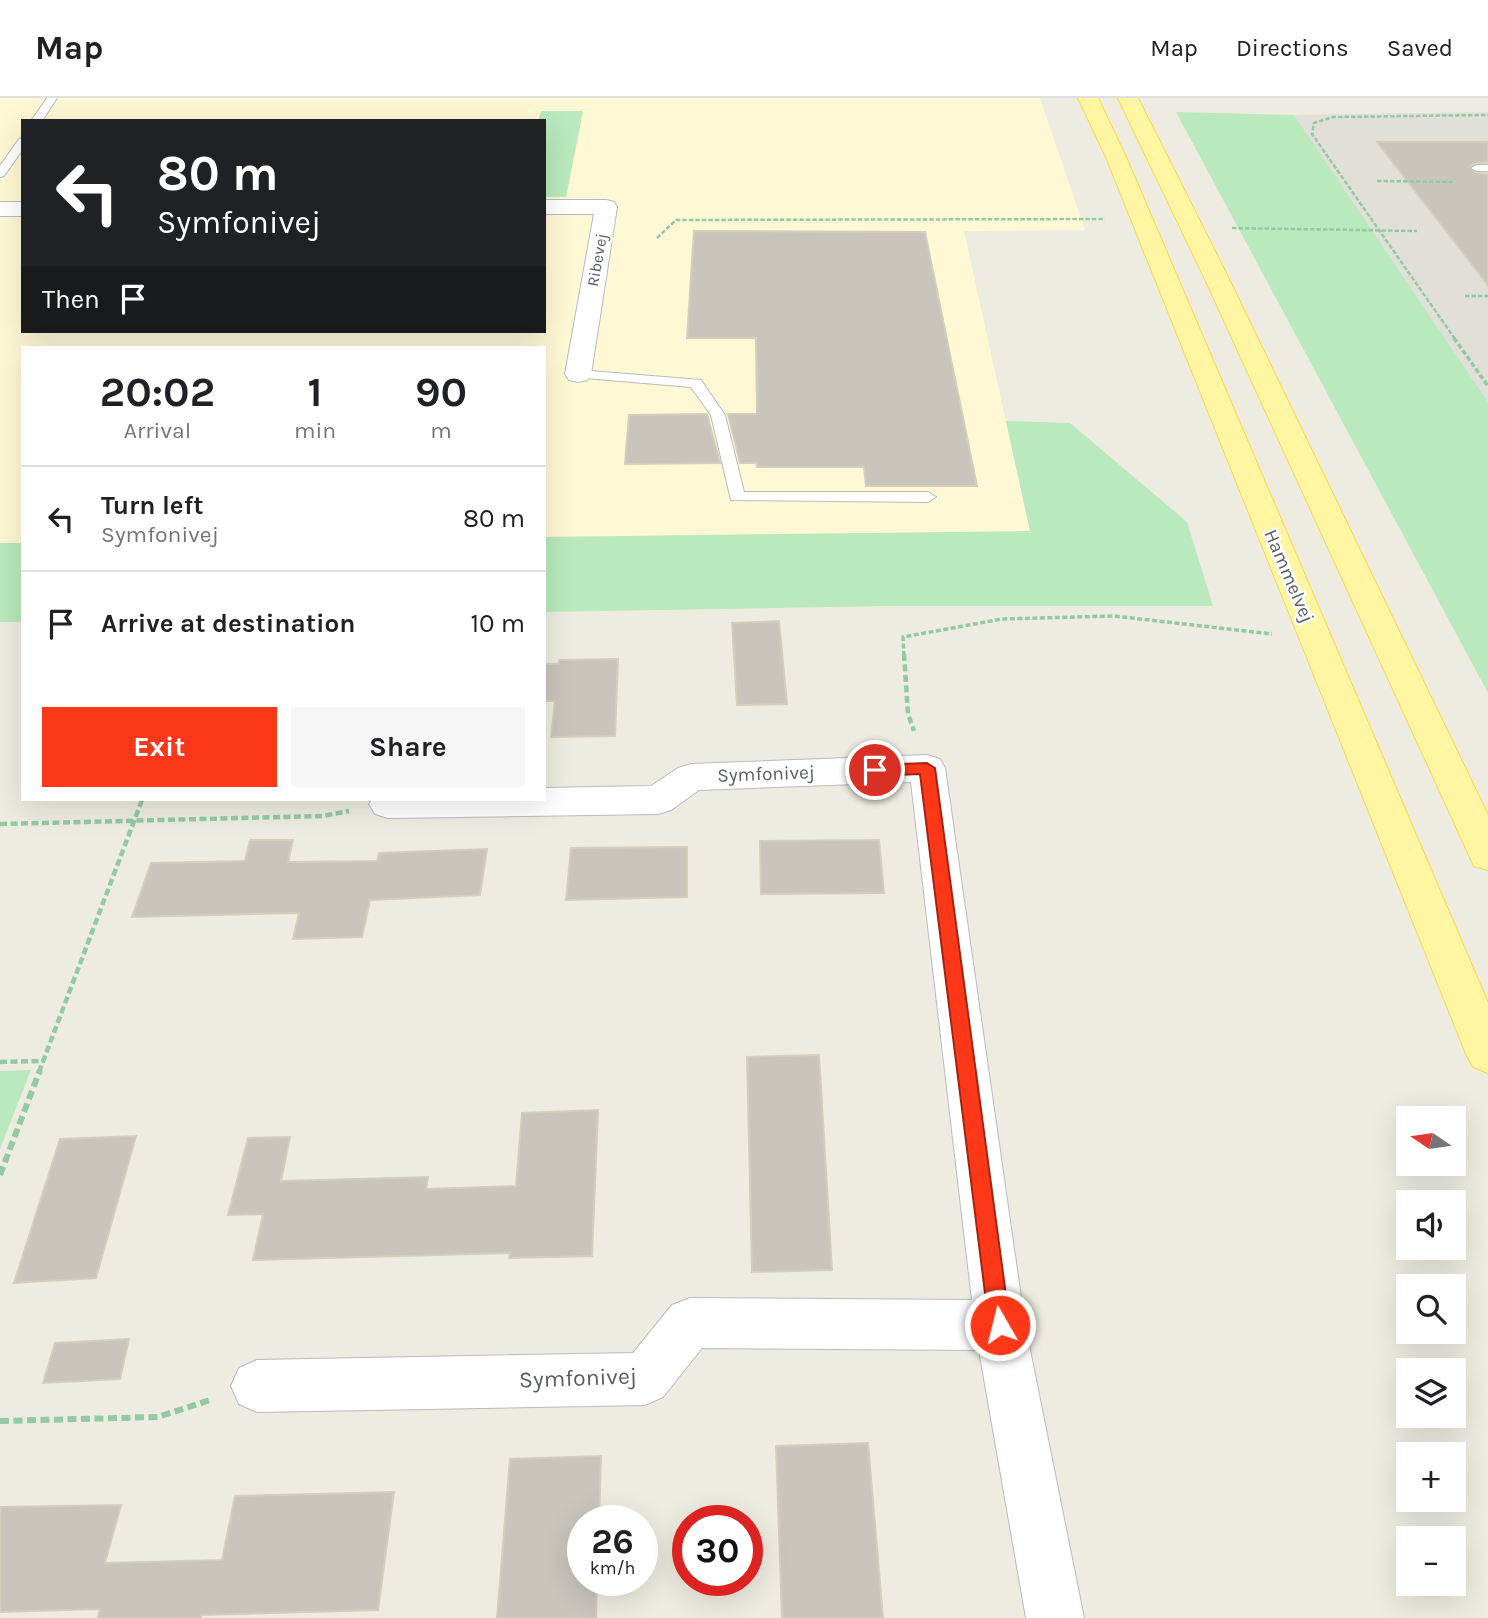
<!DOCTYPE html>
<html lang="en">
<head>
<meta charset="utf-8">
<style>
  :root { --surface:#fff; --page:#f6f6f6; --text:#202124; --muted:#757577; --line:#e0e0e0; --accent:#fc3818 }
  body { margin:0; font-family:Karla,sans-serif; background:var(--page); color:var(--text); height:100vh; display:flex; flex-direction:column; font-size:26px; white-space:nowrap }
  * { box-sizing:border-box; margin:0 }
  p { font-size:23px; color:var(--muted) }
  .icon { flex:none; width:38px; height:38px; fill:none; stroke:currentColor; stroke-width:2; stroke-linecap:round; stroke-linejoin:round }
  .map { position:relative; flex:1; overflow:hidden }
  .sheet { position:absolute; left:21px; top:248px; width:525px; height:455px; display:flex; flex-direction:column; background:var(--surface); border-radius:0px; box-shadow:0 7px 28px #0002 }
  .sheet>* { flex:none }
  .top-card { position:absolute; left:21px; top:21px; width:525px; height:214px; border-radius:0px; box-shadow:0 7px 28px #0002; background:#202124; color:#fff; overflow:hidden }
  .needle { width:46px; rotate:283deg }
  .tools { position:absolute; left:1396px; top:1008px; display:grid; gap:14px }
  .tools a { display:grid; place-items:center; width:70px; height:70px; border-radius:0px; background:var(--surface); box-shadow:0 7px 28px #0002; font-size:35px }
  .speed { position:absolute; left:567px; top:1407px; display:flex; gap:14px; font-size:35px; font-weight:700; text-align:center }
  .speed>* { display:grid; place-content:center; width:91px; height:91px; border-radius:50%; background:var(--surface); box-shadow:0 7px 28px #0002; line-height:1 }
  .speed small { font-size:18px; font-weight:400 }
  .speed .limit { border:10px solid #d22; background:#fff; color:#111 }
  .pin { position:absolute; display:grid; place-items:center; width:60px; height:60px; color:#fff; margin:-30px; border:4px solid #fff; border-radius:50%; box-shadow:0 2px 7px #0007 }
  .me { position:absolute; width:77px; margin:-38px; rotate:352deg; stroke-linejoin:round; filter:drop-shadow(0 0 5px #0008) }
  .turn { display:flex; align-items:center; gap:24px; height:147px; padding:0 21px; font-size:32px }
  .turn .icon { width:91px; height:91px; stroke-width:2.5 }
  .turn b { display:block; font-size:49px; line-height:60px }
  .then { display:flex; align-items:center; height:66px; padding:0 21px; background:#0003; gap:14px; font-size:26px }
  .eta { display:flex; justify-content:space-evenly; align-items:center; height:119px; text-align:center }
  .eta b { font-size:42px; font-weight:700; line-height:49px }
  .cta { display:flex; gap:14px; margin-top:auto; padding:14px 21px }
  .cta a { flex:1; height:80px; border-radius:0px; background:var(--accent); color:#fff; font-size:28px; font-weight:700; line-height:80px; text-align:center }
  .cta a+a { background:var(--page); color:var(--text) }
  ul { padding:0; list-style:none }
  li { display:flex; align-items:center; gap:21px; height:105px; padding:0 21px; border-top:2px solid var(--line) }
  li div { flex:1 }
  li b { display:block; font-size:26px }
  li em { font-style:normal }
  header { display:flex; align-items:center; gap:42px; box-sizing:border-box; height:98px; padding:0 35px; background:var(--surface); border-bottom:2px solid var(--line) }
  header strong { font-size:33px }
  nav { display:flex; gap:38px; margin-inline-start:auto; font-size:24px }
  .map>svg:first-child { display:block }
  .commercial { fill:#fff8d4; fill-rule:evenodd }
  .industrial { fill:#e1dfd8 }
  .green { fill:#b9e9bc }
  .building { fill:#c9c5bd; stroke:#d3cebe; stroke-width:2 }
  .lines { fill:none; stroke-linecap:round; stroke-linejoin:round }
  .lane-casing { stroke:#b8bbc1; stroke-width:2 }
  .street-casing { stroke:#b8bbc1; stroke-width:2 }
  .primary-casing { stroke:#ffd748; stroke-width:2 }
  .path-far3 { stroke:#92caa5; stroke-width:2.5; stroke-dasharray:4.5 2; stroke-linecap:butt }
  .path-far2 { stroke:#92caa5; stroke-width:3.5; stroke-dasharray:5 2.5; stroke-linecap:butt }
  .path-far1 { stroke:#92caa5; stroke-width:4.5; stroke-dasharray:7 3.5; stroke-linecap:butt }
  .path { stroke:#92caa5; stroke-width:6; stroke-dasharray:9 4.5; stroke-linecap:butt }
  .lane { fill:#fff; fill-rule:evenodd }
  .street { fill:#fff; fill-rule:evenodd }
  .primary { fill:#fff6a4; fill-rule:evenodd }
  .route { fill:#fc3818; stroke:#a42410; stroke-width:2 }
  .labels { text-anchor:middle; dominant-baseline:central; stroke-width:5; stroke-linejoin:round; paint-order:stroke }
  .far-street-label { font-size:16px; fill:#595d63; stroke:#fff }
  .street-label { font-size:19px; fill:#595d63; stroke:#fff }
  .near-street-label { font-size:23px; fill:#595d63; stroke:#fff }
</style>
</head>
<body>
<header>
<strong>Map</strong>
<nav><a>Map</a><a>Directions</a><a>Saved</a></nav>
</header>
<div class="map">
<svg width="1488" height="1520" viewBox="0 0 1488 1520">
  <rect width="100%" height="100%" fill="#eeece0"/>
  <path class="commercial" d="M 0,0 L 1040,0 L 1085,132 L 964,133 L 1030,433 L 544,439 L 544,250 L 23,250 L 23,445 L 0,445 ZM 23,23 L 544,23 L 544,233 L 23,233 Z"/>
  <path class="industrial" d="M 1488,14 L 1488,304 L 1294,17 Z"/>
  <path class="green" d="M 541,13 L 583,13 L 566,99 L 544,99 L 544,23 L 538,23 Z
    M 1176,14 L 1294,17 L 1488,304 L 1488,595 Z
    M 1006,323 L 1070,325 L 1187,424 L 1213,508 L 887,508 L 544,514 L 544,439 L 1030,433 Z
    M 0,445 L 23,445 L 23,524 L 0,524 Z
    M 31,972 L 0,1051 L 0,973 Z"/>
  <path class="building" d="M 1377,44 L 1488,44 L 1488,64 L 1476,65 L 1469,69 L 1476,75 L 1488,76 L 1488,187 Z
    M 694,133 L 925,134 L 977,388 L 866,388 L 864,369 L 757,369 L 757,365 L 740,365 L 728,316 L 757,316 L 756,240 L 687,240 Z
    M 707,316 L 720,365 L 625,366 L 629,317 Z
    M 779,523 L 787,606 L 737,607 L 732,525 Z
    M 618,561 L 615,638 L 551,639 L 555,603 L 544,603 L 544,566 L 559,566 L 559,562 Z
    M 250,742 L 293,742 L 288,764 L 377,763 L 379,755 L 487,751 L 480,797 L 370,802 L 362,839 L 293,841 L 299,815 L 132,819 L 151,765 L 245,763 Z
    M 879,742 L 884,795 L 761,796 L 760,743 Z
    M 687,749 L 687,799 L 566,802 L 571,750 Z
    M 819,957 L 832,1172 L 752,1174 L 747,959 Z
    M 598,1012 L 592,1158 L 509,1160 L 510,1155 L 253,1162 L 263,1116 L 228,1117 L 248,1040 L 290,1039 L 281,1083 L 428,1079 L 426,1091 L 516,1088 L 522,1015 Z
    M 136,1038 L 96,1180 L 14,1185 L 60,1041 Z
    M 129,1241 L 120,1281 L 43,1285 L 55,1245 Z
    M 868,1345 L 883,1520 L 782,1520 L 776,1348 Z
    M 601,1358 L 599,1423 L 583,1423 L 583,1482 L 597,1482 L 596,1520 L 497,1520 L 510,1361 Z
    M 394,1394 L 378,1512 L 201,1517 L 201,1520 L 98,1520 L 100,1511 L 0,1514 L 0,1409 L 121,1407 L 105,1465 L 222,1462 L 235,1398 Z"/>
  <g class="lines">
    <defs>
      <path id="lane" d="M 47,0 L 57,0 L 42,23 L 31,23 Z
        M 23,40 L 23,51 L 4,78 L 0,79 L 0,68 L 19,41 Z
        M 1488,67 L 1488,73 L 1477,73 L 1471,70 L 1477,67 Z
        M 578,272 L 701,282 L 725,317 L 744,394 L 928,394 L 936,399 L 928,404 L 731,402 L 711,317 L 691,289 L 573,279 L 573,273 Z"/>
      <path id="street" d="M 544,102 L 606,102 L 614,104 L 617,109 L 591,276 L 587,282 L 578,284 L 569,282 L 565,276 L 594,116 L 544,116 Z
        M 0,104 L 23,104 L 23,118 L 0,118 Z
        M 927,657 L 940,661 L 945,670 L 1025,1227 L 1084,1520 L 1026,1520 L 979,1252 L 702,1250 L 663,1299 L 645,1307 L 257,1314 L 239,1306 L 231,1288 L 239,1270 L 257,1262 L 633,1255 L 672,1207 L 690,1200 L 972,1202 L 911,684 L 699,692 L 671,712 L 658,716 L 388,720 L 375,716 L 369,706 L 372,702 L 544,702 L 544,690 L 651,688 L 678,670 L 691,666 Z"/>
      <path id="primary" d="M 1078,0 L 1098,0 L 1126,59 L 1488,905 L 1488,975 L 1473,969 L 1466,956 L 1106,59 Z
        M 1118,0 L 1138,0 L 1228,179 L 1488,717 L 1488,772 L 1474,768 L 1469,757 L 1204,179 Z"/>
    </defs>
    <use href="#lane" class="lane-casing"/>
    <use href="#street" class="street-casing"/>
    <use href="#primary" class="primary-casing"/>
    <path class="path-far3" d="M 1377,83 L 1453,84
      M 1232,130 L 1417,133
      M 657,140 L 676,122 L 1105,121
      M 1465,198 L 1488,198
      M 1455,241 L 1312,36 L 1314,25 L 1333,19 L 1488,17"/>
    <path class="path-far2" d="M 1454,240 L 1488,288
      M 904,558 L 903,539 L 1002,521 L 1114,518 L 1272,536"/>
    <path class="path-far1" d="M 904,556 L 908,616 L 914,633
      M 0,726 L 323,718 L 349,713
      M 0,964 L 43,963
      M 39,974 L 142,702"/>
    <path class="path" d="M 0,1077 L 40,972
      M 0,1323 L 158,1319 L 210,1302"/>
    <use href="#lane" class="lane"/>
    <use href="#street" class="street"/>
    <use href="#primary" class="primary"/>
  </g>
  <path class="route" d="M 927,665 L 935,670 L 1010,1227 L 1007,1234 L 1000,1237 L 992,1234 L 989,1227 L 920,676 L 875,678 L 867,672 L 875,667 Z"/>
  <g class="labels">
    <g class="far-street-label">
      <text transform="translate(597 162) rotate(-80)">Ribevej</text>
    </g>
    <g class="street-label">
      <text transform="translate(1289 478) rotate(67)">Hammelvej</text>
      <text transform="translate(766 676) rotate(-2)">Symfonivej</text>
    </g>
    <g class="near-street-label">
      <text transform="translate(578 1280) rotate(-2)">Symfonivej</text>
    </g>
  </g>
</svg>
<div class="tools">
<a><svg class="needle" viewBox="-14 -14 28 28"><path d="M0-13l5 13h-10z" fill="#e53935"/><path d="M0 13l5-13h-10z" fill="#757577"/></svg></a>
<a><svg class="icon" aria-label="sound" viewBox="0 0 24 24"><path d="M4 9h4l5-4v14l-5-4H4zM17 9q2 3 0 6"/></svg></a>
<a><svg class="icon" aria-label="search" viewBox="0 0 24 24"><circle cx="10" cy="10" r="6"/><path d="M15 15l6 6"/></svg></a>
<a><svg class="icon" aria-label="layers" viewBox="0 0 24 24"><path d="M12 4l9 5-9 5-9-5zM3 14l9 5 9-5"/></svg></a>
<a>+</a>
<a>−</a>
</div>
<div class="speed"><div>26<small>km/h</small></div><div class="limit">30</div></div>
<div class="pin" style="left:875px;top:672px;background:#d93025"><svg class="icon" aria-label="arrive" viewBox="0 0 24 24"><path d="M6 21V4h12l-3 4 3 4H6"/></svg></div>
<svg class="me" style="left:1000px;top:1227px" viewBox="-20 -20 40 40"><circle r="17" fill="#fc3818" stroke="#fff" stroke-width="3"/><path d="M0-11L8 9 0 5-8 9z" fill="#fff"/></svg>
<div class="top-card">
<div class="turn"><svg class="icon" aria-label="left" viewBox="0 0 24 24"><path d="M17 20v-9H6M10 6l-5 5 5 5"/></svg><div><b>80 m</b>Symfonivej</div></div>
<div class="then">Then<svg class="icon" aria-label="arrive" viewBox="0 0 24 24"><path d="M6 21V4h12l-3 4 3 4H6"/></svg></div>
</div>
<section class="sheet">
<div class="eta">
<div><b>20:02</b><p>Arrival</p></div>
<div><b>1</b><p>min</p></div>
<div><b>90</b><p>m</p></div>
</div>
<ul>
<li><svg class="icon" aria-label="left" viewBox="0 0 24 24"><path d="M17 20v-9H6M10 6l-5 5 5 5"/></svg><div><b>Turn left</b><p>Symfonivej</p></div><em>80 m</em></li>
<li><svg class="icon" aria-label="arrive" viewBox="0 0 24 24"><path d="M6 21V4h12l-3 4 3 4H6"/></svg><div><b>Arrive at destination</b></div><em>10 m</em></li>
</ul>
<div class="cta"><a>Exit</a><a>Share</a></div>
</section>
</div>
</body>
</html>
